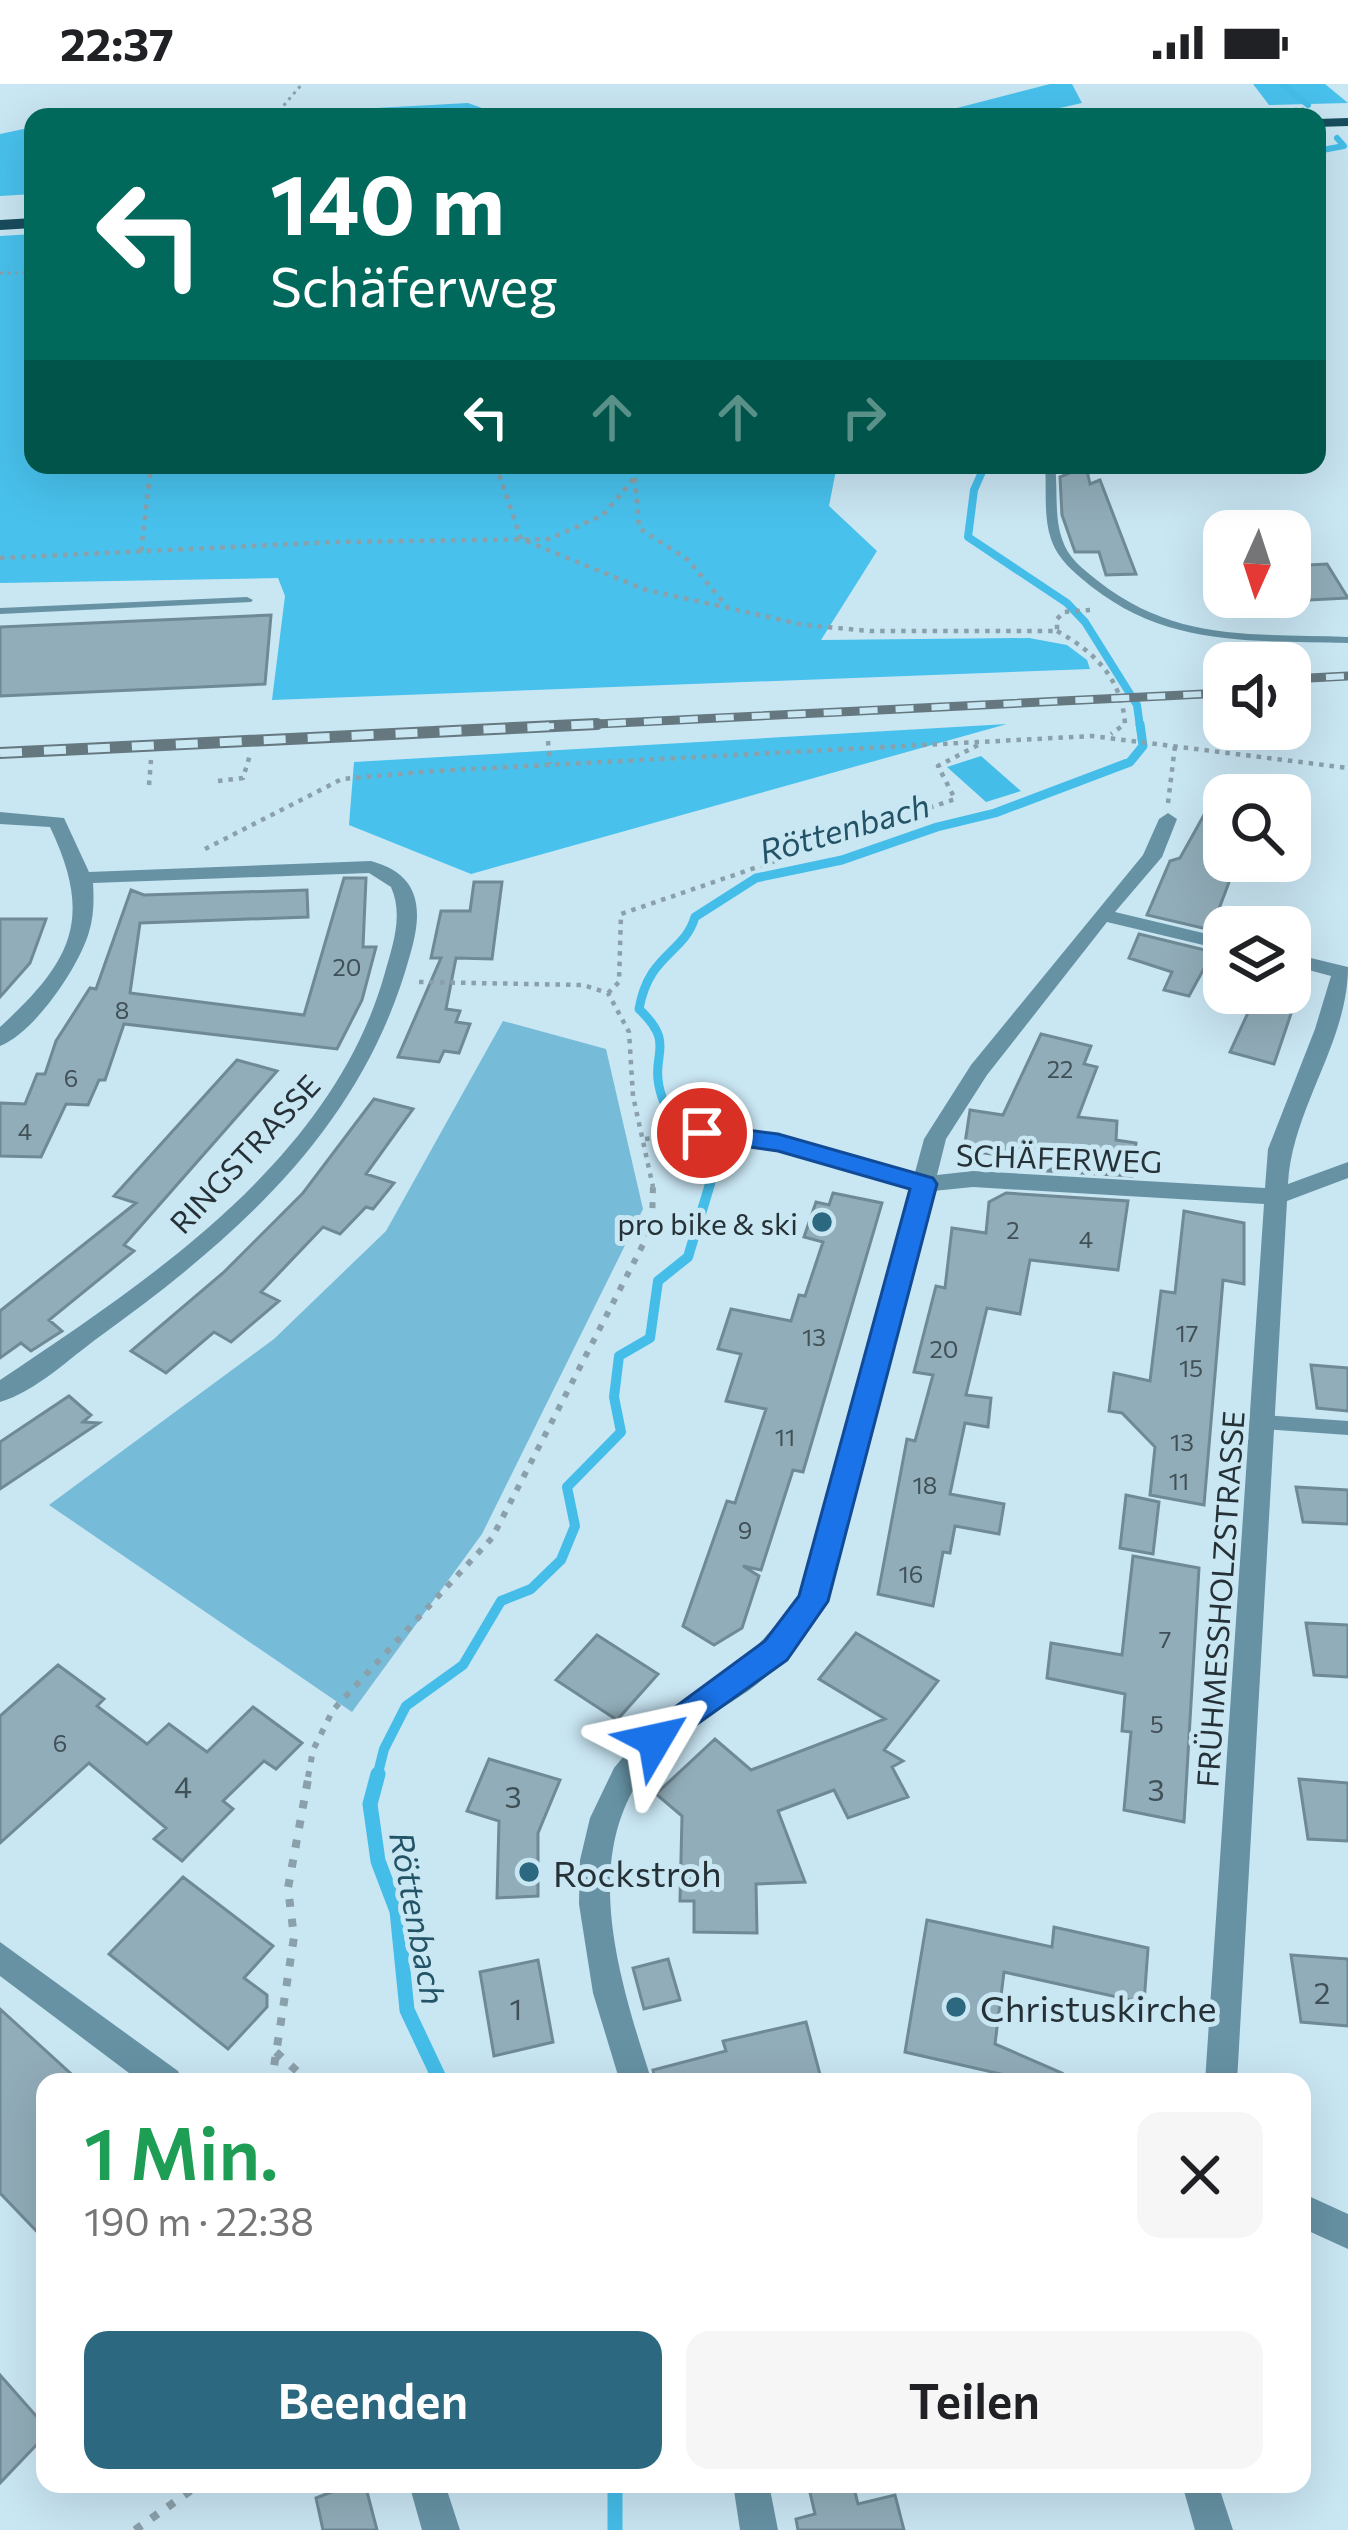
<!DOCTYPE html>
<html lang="de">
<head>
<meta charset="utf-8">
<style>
  :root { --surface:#fff; --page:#f6f6f6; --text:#202124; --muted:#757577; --accent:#2c6980 }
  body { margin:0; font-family:Commissioner,sans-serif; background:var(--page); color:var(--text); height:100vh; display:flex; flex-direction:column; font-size:45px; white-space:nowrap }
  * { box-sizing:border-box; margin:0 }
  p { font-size:39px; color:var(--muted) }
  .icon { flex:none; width:66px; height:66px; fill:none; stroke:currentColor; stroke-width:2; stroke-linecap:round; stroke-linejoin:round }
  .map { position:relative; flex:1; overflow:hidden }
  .sheet { position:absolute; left:36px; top:1989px; width:1275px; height:420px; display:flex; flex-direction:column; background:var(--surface); border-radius:24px; box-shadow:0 12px 48px #0002 }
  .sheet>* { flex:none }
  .banner { position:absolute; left:24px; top:24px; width:1302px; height:366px; border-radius:24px; box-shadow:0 12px 48px #0002; background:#00695c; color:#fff; overflow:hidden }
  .needle { width:78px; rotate:183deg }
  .fabs { position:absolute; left:1203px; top:426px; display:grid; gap:24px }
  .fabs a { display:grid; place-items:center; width:108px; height:108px; border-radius:24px; background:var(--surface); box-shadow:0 12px 48px #0002; font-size:60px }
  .pin { position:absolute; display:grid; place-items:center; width:102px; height:102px; color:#fff; margin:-51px; border:6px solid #fff; border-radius:50%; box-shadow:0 3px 12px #0007 }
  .me { position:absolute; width:132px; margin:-66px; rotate:54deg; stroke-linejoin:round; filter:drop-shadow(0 0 9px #0008) }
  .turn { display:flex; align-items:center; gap:42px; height:252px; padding:0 48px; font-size:54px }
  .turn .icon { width:156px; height:156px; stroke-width:2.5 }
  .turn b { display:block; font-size:84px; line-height:102px }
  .lanes { display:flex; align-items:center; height:114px; padding:0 48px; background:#0003; justify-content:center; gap:60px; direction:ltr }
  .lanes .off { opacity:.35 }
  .round { display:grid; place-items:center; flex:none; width:126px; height:126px; border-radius:24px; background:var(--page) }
  .head { display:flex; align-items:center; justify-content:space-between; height:204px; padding:0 48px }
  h1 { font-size:72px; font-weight:600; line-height:90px; color:#1e9e55 }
  .primary-button { display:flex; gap:24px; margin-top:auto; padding:24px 48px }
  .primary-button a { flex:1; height:138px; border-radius:24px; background:var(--accent); color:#fff; font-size:48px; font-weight:600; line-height:138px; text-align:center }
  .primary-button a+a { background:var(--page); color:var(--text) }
  .status { display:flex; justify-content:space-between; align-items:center; height:84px; padding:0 60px; background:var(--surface); direction:ltr }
  .status svg { height:33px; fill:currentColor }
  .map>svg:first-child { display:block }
  .green { fill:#76bbd7 }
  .forest { fill:#48c1ec }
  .water { fill:#44bde9 }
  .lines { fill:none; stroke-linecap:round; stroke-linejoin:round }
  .stream-far4 { stroke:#44bde9; stroke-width:6 }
  .stream-far3 { stroke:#44bde9; stroke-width:8 }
  .stream-far2 { stroke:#44bde9; stroke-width:9 }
  .stream-far1 { stroke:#44bde9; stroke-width:10 }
  .stream { stroke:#44bde9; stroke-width:15 }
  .building { fill:#91adb9; stroke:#6f8a96; stroke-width:3 }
  .path-far3 { stroke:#8aa0aa; stroke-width:3; stroke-dasharray:3 4.5; stroke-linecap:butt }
  .path-far2 { stroke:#8aa0aa; stroke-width:4.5; stroke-dasharray:4.5 6; stroke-linecap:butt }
  .path-far1 { stroke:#8aa0aa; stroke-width:6; stroke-dasharray:6 9; stroke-linecap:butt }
  .path { stroke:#8aa0aa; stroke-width:8; stroke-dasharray:8 12; stroke-linecap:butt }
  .service { fill:#6692a4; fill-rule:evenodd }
  .minor { fill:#6692a4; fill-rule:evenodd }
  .primary { fill:#184c5e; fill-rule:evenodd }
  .rail-far1-casing { stroke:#657880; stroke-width:9 }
  .rail-casing { stroke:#657880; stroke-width:12 }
  .rail-far1 { stroke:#c9e6f3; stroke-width:6; stroke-dasharray:18; stroke-linecap:butt }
  .rail { stroke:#c9e6f3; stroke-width:8; stroke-dasharray:22; stroke-linecap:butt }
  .route { fill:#1a73e8; stroke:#114b97; stroke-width:3 }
  .poi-dot { fill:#2c6980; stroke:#c9e6f3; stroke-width:4.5 }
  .labels { text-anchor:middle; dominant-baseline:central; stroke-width:10; stroke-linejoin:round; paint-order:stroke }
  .number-label { font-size:24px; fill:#405057 }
  .street-label { font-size:30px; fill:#253136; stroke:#c9e6f3 }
  .poi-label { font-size:30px; fill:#253136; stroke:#c9e6f3; text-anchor:end }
  .near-number-label { font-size:30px; fill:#405057 }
  .water-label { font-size:33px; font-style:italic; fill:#225366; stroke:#c9e6f3 }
  .near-poi-label { font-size:36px; fill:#253136; stroke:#c9e6f3; text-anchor:start }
</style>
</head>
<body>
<div class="status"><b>22:37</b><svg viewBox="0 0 49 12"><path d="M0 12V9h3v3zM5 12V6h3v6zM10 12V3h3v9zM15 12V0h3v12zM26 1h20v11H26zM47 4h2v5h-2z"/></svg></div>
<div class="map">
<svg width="1348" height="2446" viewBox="0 0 1348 2446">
  <rect width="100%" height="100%" fill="#c9e6f3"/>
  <path class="green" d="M 503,937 L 606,965 L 643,1125 L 482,1450 L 352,1628 L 49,1421 L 274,1255 L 386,1147 Z"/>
  <path class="forest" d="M 1050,0 L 1072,0 L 1082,19 L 1020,33 L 922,33 Z
    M 1253,0 L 1325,0 L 1348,19 L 1269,21 Z
    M 468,19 L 507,33 L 332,33 L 339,26 Z
    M 33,43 L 33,110 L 0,112 L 0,50 Z
    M 33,150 L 33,381 L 837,381 L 829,422 L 877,467 L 821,556 L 1029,554 L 1067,561 L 1087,576 L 1090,585 L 272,616 L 285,512 L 278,494 L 0,499 L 0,152 Z
    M 1007,640 L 471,790 L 349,741 L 354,678 Z"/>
  <path class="water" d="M 981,672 L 1021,707 L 986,718 L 947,683 Z"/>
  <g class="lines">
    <path class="stream-far4" d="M 1282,0 L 1308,21
      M 1317,67 L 1344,62 L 1337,54"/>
    <path class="stream-far3" d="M 985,381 L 974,406 L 968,453 L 1067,519 L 1085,538 L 1137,621 L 1140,643"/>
    <path class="stream-far2" d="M 709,1103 L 711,1098 C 694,1071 672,1044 662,1013 C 647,969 679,963 639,925 C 649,869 684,870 695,833 L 756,794 L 842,776 L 937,743 L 995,729 L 1130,678 L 1143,662 L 1140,640"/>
    <path class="stream-far1" d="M 377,1693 L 384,1665 L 406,1622 L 463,1581 L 501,1517 L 531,1505 L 561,1476 L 575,1442 L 567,1403 L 621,1348 L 614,1313 L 619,1272 L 650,1254 L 658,1197 L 688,1173 L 710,1100"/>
    <path class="stream" d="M 378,1690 L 370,1720 L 378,1777 L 397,1827 L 407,1926 L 441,1998
      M 615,2400 L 615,2446"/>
  </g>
  <path class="building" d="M 1086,382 L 1090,400 L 1100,396 L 1136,490 L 1106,491 L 1099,468 L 1075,468 L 1062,431 L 1060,393 Z
    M 1327,480 L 1348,514 L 1290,517 L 1290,482 Z
    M 271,531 L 265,600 L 0,612 L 0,543 Z
    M 1224,695 L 1224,777 L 1237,777 L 1211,846 L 1147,831 L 1170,777 L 1180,774 Z
    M 344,794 L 366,794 L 363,863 L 376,863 L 362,916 L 337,965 L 124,940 L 105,996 L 99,996 L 88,1021 L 66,1020 L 41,1073 L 0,1072 L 0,1019 L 25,1020 L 37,990 L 45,990 L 56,957 L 90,904 L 96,905 L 131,806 L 144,811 L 307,806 L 308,833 L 140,839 L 130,909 L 304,931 Z
    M 474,798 L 502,798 L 492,875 L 456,874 L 446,925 L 460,927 L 456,938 L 470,940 L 459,969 L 444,967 L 439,978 L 398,973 L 441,874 L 431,874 L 441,827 L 470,827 Z
    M 0,835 L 46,835 L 30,879 L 0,913 Z
    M 1139,850 L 1213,868 L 1189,912 L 1164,906 L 1172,888 L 1129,874 Z
    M 1257,909 L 1298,909 L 1274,980 L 1230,968 Z
    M 1041,950 L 1091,962 L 1084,980 L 1097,983 L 1078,1033 L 1117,1037 L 1116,1056 L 1136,1059 L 1132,1092 L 1048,1087 L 1060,1080 L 964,1066 L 970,1026 L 1003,1031 Z
    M 237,976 L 277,987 L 124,1161 L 134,1167 L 49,1236 L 62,1247 L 31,1267 L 21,1259 L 0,1274 L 0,1227 L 136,1119 L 114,1112 Z
    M 374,1015 L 413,1025 L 366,1090 L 394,1099 L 373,1125 L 366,1123 L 340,1150 L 323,1143 L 261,1208 L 279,1217 L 231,1258 L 214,1248 L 166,1289 L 131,1267 L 223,1189 L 303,1109 Z
    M 833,1109 L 882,1119 L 803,1388 L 793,1386 L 761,1486 L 743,1482 L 759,1492 L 742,1544 L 714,1561 L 683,1542 L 727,1417 L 735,1419 L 766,1325 L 726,1317 L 741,1270 L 718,1265 L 731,1225 L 791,1237 L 799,1211 L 805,1212 L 823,1158 L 804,1153 L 816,1118 L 829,1121 Z
    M 1006,1109 L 1128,1117 L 1118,1186 L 1030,1176 L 1020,1230 L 987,1224 L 966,1311 L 991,1314 L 988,1343 L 965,1339 L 950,1410 L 1004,1420 L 999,1450 L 955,1442 L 950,1469 L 943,1468 L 933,1522 L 878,1510 L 907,1355 L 915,1357 L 933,1291 L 914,1288 L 936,1202 L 945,1204 L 952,1144 L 986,1149 L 989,1118 Z
    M 1184,1127 L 1244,1139 L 1244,1200 L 1223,1196 L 1204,1421 L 1150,1411 L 1155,1363 L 1122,1329 L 1109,1327 L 1114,1289 L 1150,1297 L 1161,1207 L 1175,1209 Z
    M 1311,1281 L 1348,1284 L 1348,1327 L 1317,1324 Z
    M 69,1312 L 91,1331 L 83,1338 L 99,1339 L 0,1405 L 0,1358 Z
    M 1296,1403 L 1348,1406 L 1348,1440 L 1303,1438 Z
    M 1126,1411 L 1159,1418 L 1153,1470 L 1120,1464 Z
    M 1133,1472 L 1199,1484 L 1184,1738 L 1124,1726 L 1131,1648 L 1122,1647 L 1125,1610 L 1047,1594 L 1051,1559 L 1122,1571 Z
    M 1306,1539 L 1348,1541 L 1348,1593 L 1314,1591 Z
    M 856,1549 L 938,1597 L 884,1666 L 903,1677 L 892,1683 L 908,1713 L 848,1734 L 834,1706 L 778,1727 L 805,1798 L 756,1800 L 757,1849 L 694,1848 L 694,1817 L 680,1817 L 682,1732 L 656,1710 L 715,1655 L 751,1686 L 885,1635 L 819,1595 Z
    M 597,1551 L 658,1590 L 617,1636 L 556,1596 Z
    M 58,1581 L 104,1615 L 97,1622 L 147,1660 L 169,1640 L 207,1668 L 253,1623 L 302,1659 L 276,1685 L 264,1677 L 223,1717 L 233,1725 L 182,1777 L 154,1755 L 166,1744 L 89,1679 L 0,1759 L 0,1632 Z
    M 489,1675 L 560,1696 L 538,1749 L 538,1812 L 497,1814 L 499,1737 L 467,1727 Z
    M 1299,1695 L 1348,1699 L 1348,1757 L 1308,1755 Z
    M 183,1793 L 273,1862 L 244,1894 L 267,1911 L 267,1923 L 228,1965 L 109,1870 Z
    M 927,1836 L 1052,1863 L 1054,1843 L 1148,1864 L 1144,1919 L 1004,1888 L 995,1960 L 1062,1989 L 1059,1998 L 1035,1998 L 905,1968 Z
    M 1291,1871 L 1348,1875 L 1348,1942 L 1301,1938 Z
    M 668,1875 L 680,1916 L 644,1925 L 633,1884 Z
    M 538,1876 L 553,1958 L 494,1972 L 480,1888 Z
    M 0,1925 L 80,1998 L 45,1998 L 45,2156 L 0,2109 Z
    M 806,1938 L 822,1998 L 656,1998 L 653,1986 L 726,1967 L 723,1957 Z
    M 0,2291 L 45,2342 L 45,2352 L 0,2399 Z
    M 352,2400 L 365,2400 L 377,2446 L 323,2446 L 316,2414 Z
    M 808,2400 L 853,2400 L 858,2420 L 895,2411 L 904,2446 L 798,2446 L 796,2435 L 815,2430 Z"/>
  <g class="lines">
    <path class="path-far3" d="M 274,33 L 302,0
      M 1092,33 L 1304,25
      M 0,189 L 33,189"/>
    <path class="path-far2" d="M 496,381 L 521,455 L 646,506 L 725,523
      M 635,394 L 639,444 L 688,476 L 728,524 L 804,541 L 870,547 L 1057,547 L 1057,535 L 1064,528 L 1090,526
      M 141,467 L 151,381
      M 0,474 L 336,458 L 549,455 L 603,431 L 635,393 L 636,381
      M 1057,547 C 1095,568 1122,595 1125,640 L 1111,650
      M 548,657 L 550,680
      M 218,697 L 243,694 L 250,671
      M 149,701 L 151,676
      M 1168,719 L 1175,662
      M 205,765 L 342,695 L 434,687 L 1092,652 L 1348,684
      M 419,898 L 583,901 L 608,909 L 629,948 L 633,1012 L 653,1103
      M 608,909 L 619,898 L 621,830 L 955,715 L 938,682 L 978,661
      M 645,1055 L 678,1052"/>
    <path class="path-far1" d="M 308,1693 L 313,1666 L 333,1626 L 492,1454 L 652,1143 L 653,1100"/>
    <path class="path" d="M 276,1968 L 309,1998
      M 265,1998 L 273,1989 L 294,1853 L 288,1804 L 309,1690
      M 135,2446 L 200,2400"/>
    <path class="service" d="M 1045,381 L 1055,381 C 1058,405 1054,432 1062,455 C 1068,474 1083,485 1098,497 C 1177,559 1254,549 1348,553 L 1348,559 C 1255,556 1170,564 1092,503 C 1075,489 1058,476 1051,455 C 1043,431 1047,405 1045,381 Z
      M 247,513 L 253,516 L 251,518 L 0,530 L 0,524 Z
      M 702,1044 L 778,1053 L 930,1096 L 932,1100 L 924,1105 L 778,1063 L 697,1053 L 694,1049 L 697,1045 Z
      M 1264,1331 L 1348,1337 L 1348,1351 L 1264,1345 L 1258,1343 L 1255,1338 L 1258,1333 Z"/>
    <path class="minor" d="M 0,728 L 64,734 L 89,788 L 371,777 C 422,791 423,827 410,871 C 363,1043 239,1152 99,1253 C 70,1274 35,1308 0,1318 L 0,1296 C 151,1195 331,1076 384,892 C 392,863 404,832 391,803 L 369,789 L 93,799 C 94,816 94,832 89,848 C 79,883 34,949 0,962 L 0,943 C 72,877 94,835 50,743 L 0,740 Z
      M 1168,729 L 1177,735 L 1162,773 L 1115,828 L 1224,854 L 1224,866 L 1107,838 L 987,991 L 946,1055 L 937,1091 L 973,1087 L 1265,1104 L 1268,1065 L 1315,945 L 1331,892 L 1290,881 L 1290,869 L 1348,883 C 1348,959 1292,1024 1288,1100 L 1348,1078 L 1348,1094 L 1287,1117 L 1237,1998 L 1205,1998 L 1264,1120 L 973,1103 L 933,1107 L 823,1525 C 801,1555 779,1585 748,1607 C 725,1623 700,1636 678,1653 C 568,1744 616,1884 652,1998 L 620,1998 L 593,1909 L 579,1820 L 580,1776 L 590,1734 L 614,1684 L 646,1646 L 740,1581 L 801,1513 L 924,1055 L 971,981 L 1143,771 L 1159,735 Z
      M 0,1858 L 178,1987 L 183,1998 L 141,1998 L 0,1892 Z
      M 1302,2109 L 1348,2130 L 1348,2165 L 1302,2144 Z
      M 409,2400 L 445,2400 L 460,2446 L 422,2446 Z
      M 733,2400 L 769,2400 L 778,2446 L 740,2446 Z
      M 1182,2400 L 1218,2400 L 1233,2446 L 1195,2446 Z"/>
    <path class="primary" d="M 1348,34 L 1348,42 L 1317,43 L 1317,35 Z
      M 33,134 L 33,144 L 0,146 L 0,136 Z"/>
    <defs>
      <path id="rail-far1" d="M 1290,595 L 1348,592
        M 536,643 L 1224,609"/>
      <path id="rail" d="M 0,669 L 597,640"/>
    </defs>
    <use href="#rail-far1" class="rail-far1-casing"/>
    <use href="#rail" class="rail-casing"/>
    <use href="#rail-far1" class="rail-far1"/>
    <use href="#rail" class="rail"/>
  </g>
  <path class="route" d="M 702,1040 L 778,1050 L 933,1094 L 937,1100 L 828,1517 L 787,1576 L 655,1670 L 644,1666 L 639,1656 L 644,1646 L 765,1557 L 799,1512 L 910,1105 L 778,1067 L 693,1055 L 689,1049 L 693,1043 Z"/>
  <g class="poi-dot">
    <circle cx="822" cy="1138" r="12"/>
    <circle cx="529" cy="1788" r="12"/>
    <circle cx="956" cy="1923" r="12"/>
  </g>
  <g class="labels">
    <g class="number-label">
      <text x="347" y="882">20</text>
      <text x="122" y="925">8</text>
      <text x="1060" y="984">22</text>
      <text x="71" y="993">6</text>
      <text x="25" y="1046">4</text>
      <text x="1013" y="1145">2</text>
      <text x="1086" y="1154">4</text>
      <text x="1187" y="1248">17</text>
      <text x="814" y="1252">13</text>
      <text x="944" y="1264">20</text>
      <text x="1191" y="1283">15</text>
      <text x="785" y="1352">11</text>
      <text x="1182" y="1357">13</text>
      <text x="1179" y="1396">11</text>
      <text x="925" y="1400">18</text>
      <text x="745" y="1445">9</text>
      <text x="911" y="1489">16</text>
      <text x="1165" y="1554">7</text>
      <text x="1157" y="1639">5</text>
      <text x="60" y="1658">6</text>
    </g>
    <g class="street-label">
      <text transform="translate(244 1069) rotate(-47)">RINGSTRASSE</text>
      <text transform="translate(1059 1073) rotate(2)">SCHÄFERWEG</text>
      <text transform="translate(1219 1515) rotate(-86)">FRÜHMESSHOLZSTRASSE</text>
    </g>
    <g class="poi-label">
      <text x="798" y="1138">pro bike &amp; ski</text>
    </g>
    <g class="near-number-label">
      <text x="183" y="1701">4</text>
      <text x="1156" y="1704">3</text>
      <text x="513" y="1711">3</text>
      <text x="1322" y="1907">2</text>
      <text x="516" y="1923">1</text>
    </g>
    <g class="water-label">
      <text transform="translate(844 743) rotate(-16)">Röttenbach</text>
      <text transform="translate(419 1834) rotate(79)">Röttenbach</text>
    </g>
    <g class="near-poi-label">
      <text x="553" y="1788">Rockstroh</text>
      <text x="980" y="1923">Christuskirche</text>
    </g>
  </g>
</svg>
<div class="fabs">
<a><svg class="needle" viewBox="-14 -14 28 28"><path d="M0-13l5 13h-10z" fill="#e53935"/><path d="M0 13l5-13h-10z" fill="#757577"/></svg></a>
<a><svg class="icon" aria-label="sound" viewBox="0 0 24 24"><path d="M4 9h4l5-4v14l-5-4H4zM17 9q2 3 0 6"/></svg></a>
<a><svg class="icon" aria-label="search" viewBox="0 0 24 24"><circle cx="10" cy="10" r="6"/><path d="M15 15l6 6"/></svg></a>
<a><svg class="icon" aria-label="layers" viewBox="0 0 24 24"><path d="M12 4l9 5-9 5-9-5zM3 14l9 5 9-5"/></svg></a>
</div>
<div class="pin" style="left:702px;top:1049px;background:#d93025"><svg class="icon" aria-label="arrive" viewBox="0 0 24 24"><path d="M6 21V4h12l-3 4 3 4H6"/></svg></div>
<svg class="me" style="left:655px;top:1656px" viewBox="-20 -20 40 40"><path d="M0-17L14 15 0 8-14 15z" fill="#1a73e8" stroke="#fff" stroke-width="4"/></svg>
<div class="banner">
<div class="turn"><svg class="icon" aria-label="left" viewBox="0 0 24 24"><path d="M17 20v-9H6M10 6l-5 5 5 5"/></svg><div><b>140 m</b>Schäferweg</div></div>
<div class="lanes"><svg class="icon" aria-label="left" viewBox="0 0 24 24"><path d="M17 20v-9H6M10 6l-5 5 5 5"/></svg><svg class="icon off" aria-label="ahead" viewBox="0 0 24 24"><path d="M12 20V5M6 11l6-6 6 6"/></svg><svg class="icon off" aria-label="ahead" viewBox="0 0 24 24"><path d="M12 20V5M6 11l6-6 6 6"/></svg><svg class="icon off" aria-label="right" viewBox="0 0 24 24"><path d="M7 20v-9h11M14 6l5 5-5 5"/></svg></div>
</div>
<section class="sheet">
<div class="head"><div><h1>1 Min.</h1><p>190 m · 22:38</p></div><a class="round"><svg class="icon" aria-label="close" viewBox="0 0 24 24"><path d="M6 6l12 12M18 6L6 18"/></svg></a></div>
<div class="primary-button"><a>Beenden</a><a>Teilen</a></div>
</section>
</div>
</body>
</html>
